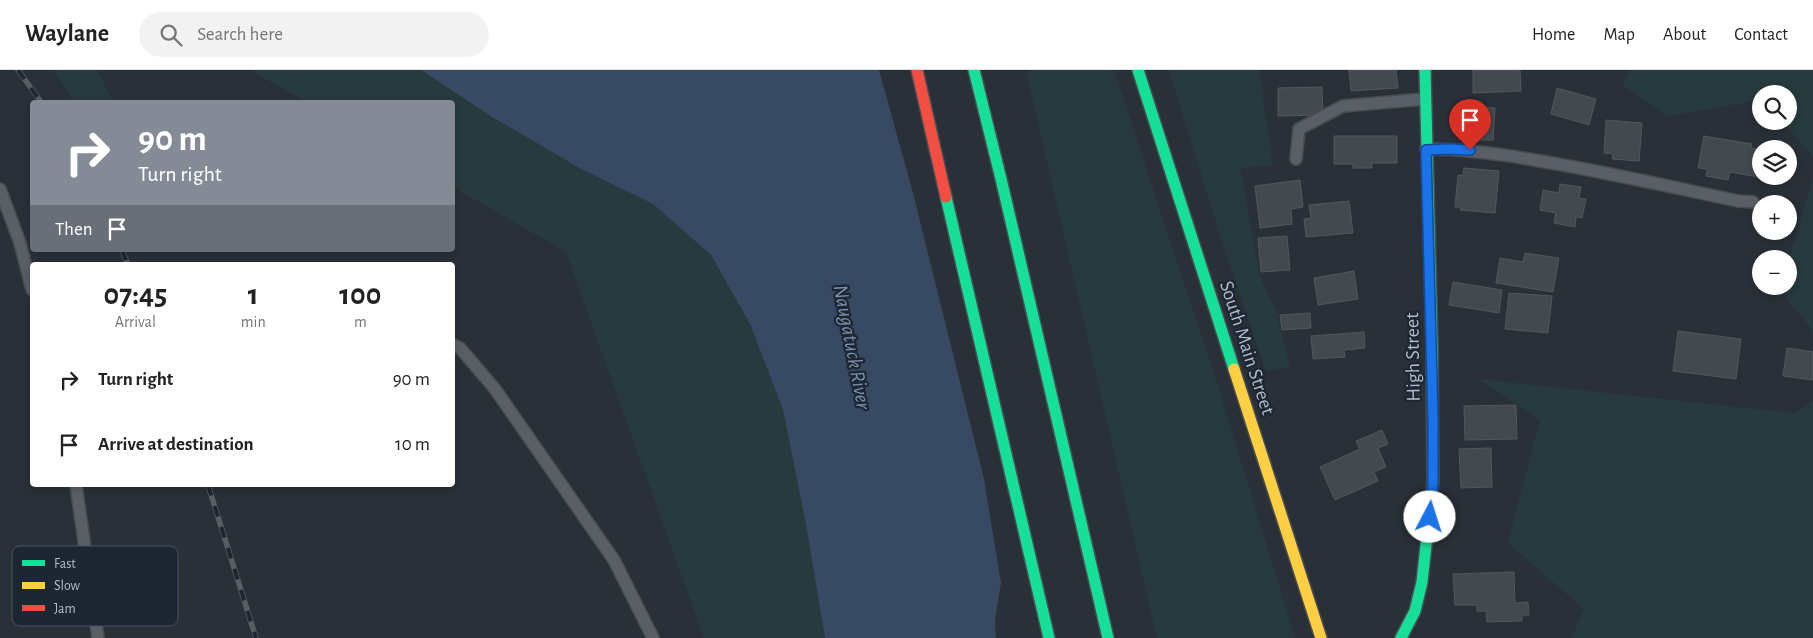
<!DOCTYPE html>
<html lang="en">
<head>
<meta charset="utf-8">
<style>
  :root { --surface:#fff; --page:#f2f2f2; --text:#222; --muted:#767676; --line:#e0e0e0 }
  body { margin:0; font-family:"Alegreya Sans",sans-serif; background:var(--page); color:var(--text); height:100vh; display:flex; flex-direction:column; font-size:19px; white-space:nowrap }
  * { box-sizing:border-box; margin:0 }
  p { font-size:16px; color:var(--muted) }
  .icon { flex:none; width:28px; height:28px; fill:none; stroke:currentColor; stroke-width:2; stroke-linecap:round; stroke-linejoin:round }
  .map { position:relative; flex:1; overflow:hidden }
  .sheet { position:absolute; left:30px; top:192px; width:425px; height:225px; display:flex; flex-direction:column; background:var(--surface); border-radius:5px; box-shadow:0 2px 8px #0003 }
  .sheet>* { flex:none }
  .top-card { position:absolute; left:30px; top:30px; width:425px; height:152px; border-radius:5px; box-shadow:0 2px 8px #0003; background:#848b96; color:#fff; overflow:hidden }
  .buttons { position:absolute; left:1752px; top:15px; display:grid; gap:10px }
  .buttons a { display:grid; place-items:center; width:45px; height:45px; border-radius:50%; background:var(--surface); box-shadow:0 2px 8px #0003; font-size:25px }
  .pin { position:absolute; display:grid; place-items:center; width:42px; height:42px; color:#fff; margin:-51px -21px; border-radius:50% 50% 50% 0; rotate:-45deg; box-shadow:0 0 5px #0007 }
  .pin .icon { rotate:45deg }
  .me { position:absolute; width:55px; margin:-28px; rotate:5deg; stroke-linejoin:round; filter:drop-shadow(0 0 4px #0008) }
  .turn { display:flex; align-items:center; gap:18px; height:105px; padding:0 25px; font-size:22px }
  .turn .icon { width:65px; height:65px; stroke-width:2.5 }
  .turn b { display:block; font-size:35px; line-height:42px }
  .then { display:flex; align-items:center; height:48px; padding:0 25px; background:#0003; gap:10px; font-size:19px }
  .eta { display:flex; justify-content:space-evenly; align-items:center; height:85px; text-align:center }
  .eta b { font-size:30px; font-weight:600; line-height:35px }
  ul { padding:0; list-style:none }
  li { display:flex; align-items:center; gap:15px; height:65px; padding:0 25px }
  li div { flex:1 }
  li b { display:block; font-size:19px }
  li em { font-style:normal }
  header { display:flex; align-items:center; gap:30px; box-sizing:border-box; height:70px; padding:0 25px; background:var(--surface); border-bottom:1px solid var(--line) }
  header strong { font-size:24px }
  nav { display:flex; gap:28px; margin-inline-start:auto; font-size:18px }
  .search { width:350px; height:45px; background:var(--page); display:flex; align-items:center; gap:12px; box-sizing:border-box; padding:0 18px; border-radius:28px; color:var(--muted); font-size:19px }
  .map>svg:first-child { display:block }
  .green { fill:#273a3e }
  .water { fill:#384963 }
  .building { fill:#444950; stroke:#52575f }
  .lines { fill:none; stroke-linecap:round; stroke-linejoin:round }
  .lane-casing { stroke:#484c53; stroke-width:14 }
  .fast-casing { stroke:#484c53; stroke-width:14 }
  .slow-casing { stroke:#484c53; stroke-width:14 }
  .jam-casing { stroke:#484c53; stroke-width:14 }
  .lane { stroke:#5a5e66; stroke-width:11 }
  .fast { stroke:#16e098; stroke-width:11 }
  .slow { stroke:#ffcf43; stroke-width:11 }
  .jam { stroke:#f24e42; stroke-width:11 }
  .rail-casing { stroke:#595d64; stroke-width:5.5 }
  .rail { stroke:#1d2633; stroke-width:4; stroke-dasharray:11; stroke-linecap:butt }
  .route-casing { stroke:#114b97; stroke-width:12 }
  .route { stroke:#1a73e8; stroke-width:9 }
  .labels { text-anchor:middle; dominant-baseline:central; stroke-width:4.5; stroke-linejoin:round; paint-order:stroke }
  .street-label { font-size:20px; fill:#b4bcc9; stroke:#1d2633 }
  .water-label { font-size:21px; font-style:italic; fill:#7c92b1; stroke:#1d2633 }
  .key { fill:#1d2633; stroke:#4a5360; stroke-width:1 }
  .key-label { font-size:14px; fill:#b4bcc9 }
</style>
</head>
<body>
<header>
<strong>Waylane</strong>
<div class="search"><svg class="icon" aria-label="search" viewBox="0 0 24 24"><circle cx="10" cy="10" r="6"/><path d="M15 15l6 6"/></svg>Search here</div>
<nav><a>Home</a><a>Map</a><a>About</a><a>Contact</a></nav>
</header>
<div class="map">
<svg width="1813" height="568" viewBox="0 0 1813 568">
  <rect width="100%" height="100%" fill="#2a3038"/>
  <path class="green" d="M 53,0 L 97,0 L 113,32 L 74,32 Z
    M 250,0 L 421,0 L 492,47 L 581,99 L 653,134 L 711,185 L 750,254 L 783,340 L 806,455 L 825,568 L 704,568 L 566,182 L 453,117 L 452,32 L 306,32 Z
    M 1026,0 L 1114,0 L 1220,323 L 1295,568 L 1157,568 Z
    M 1169,0 L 1259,0 L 1273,96 L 1240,98 L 1260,207 L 1276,241 L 1290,297 L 1266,301 L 1219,162 Z
    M 1630,0 L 1813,0 L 1813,86 L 1781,51 L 1789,51 L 1789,24 L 1761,24 L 1761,30 L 1667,46 L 1622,15 Z
    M 1813,109 L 1813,261 L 1779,219 L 1780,216 L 1789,216 L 1789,189 Z
    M 1478,309 L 1795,343 L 1813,331 L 1813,568 L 1571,568 L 1584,539 L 1508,473 L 1540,350 Z"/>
  <path class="water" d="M 421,0 L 879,0 L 913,123 L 984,409 L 1001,513 L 995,550 L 996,568 L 825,568 L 806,455 L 783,340 L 750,254 L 711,185 L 653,134 L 581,99 L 492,47 Z"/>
  <path class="building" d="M 1349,0 L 1396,0 L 1398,18 L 1351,21 Z
    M 1473,0 L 1520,0 L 1521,21 L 1473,23 Z
    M 1322,17 L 1323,45 L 1278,46 L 1278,18 Z
    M 1557,18 L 1596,29 L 1589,55 L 1551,44 Z
    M 1464,37 L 1495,38 L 1493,70 L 1462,70 L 1462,61 L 1457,61 L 1457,45 L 1463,45 Z
    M 1606,50 L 1642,53 L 1639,91 L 1612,89 L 1613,84 L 1604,83 Z
    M 1334,66 L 1397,66 L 1397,93 L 1372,93 L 1372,98 L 1353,98 L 1353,94 L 1334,94 Z
    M 1704,66 L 1752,74 L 1751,78 L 1761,80 L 1758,107 L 1730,102 L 1728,110 L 1706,106 L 1707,99 L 1698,98 Z
    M 1464,98 L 1499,101 L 1495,143 L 1460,140 L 1461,137 L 1455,137 L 1458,105 L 1463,105 Z
    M 1300,110 L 1303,137 L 1291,139 L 1292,154 L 1260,158 L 1255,116 Z
    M 1560,114 L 1581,117 L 1579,128 L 1586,129 L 1582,148 L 1576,147 L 1575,157 L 1554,153 L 1556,143 L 1540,140 L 1543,120 L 1559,123 Z
    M 1349,131 L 1353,163 L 1306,167 L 1304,149 L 1311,148 L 1309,135 Z
    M 1287,166 L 1290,200 L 1261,202 L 1258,168 Z
    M 1525,183 L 1559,188 L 1553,222 L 1496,213 L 1500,188 L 1523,192 Z
    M 1354,201 L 1358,229 L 1318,235 L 1314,208 Z
    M 1453,212 L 1502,220 L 1499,243 L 1449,235 Z
    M 1509,223 L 1552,226 L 1548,263 L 1505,259 Z
    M 1310,243 L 1311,258 L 1282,260 L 1280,245 Z
    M 1678,261 L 1741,269 L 1736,309 L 1673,301 Z
    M 1364,262 L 1365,278 L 1344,280 L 1345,287 L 1313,289 L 1311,266 Z
    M 1787,278 L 1813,282 L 1813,310 L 1783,306 Z
    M 1516,335 L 1517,369 L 1465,370 L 1464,336 Z
    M 1382,360 L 1388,374 L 1378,378 L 1386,397 L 1374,402 L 1378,411 L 1335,430 L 1320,397 L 1360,379 L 1356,371 Z
    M 1491,378 L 1492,417 L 1461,418 L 1459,379 Z
    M 1514,502 L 1515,533 L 1528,532 L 1529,545 L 1522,545 L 1522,551 L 1487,552 L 1486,541 L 1477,541 L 1477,535 L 1455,535 L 1453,504 Z"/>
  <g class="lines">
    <defs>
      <path id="lane" d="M 1426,79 C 1465,79 1502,84 1540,91 C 1606,102 1672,117 1738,131 L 1753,132
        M 1296,89 L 1299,59 L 1343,36 L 1425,29
        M 0,119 L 20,173 L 32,220
        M 452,274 L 460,278 L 495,319 L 614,490 L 653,568
        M 76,415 L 98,568"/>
      <path id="fast" d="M 974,0 L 1002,113 L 1108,568
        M 1138,0 L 1234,299
        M 946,127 L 1049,568
        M 1401,568 L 1415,541 L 1422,512 L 1433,411 L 1432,275 L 1425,0"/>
      <path id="slow" d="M 1234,299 L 1321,568"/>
      <path id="jam" d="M 917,0 L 946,127"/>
    </defs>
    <use href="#lane" class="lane-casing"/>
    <use href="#fast" class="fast-casing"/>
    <use href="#slow" class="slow-casing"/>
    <use href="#jam" class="jam-casing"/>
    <use href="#lane" class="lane"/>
    <use href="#fast" class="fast"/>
    <use href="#slow" class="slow"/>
    <use href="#jam" class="jam"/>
    <defs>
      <path id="rail" d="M 18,0 L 41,32
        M 122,180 L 128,195
        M 208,415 L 256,568"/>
    </defs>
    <use href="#rail" class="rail-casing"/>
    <use href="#rail" class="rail"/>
  </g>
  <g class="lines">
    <defs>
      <path id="route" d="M 1430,447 L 1433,411 L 1433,349 L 1426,80 L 1450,79 L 1470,80"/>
    </defs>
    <use href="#route" class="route-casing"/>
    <use href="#route" class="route"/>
  </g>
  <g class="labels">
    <g class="street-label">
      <text transform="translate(1247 278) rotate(72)">South Main Street</text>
      <text transform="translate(1413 287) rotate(-91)">High Street</text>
    </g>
    <g class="water-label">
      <text transform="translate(852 277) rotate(79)">Naugatuck River</text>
    </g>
  </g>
  <rect x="12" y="476" width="166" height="80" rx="8" class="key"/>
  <rect x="22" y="490" width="23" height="6" fill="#16e098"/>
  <rect x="22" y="512" width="23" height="7" fill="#ffcf43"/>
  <rect x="22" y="535" width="23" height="6" fill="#f24e42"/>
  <g class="key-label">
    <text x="54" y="498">Fast</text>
    <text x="54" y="520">Slow</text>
    <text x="54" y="543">Jam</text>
  </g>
</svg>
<div class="buttons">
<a><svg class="icon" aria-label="search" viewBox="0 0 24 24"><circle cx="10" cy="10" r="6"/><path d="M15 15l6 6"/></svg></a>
<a><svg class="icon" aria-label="layers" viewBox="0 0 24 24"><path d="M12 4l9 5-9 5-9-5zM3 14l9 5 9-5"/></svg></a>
<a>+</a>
<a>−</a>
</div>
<div class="pin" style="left:1470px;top:80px;background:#d93025"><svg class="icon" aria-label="arrive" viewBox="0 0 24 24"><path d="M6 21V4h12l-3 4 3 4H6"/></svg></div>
<svg class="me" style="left:1430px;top:447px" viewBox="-20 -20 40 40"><circle r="19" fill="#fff"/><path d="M0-13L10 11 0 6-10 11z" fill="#1a73e8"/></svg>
<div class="top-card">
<div class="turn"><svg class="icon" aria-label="right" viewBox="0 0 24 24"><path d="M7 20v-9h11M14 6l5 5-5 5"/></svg><div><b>90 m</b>Turn right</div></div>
<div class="then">Then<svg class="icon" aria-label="arrive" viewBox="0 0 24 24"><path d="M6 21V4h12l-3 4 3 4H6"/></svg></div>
</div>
<section class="sheet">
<div class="eta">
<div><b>07:45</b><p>Arrival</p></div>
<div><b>1</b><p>min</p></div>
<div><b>100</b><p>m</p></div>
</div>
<ul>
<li><svg class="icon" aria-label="right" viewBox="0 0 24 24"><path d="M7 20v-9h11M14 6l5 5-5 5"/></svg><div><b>Turn right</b></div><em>90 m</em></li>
<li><svg class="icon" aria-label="arrive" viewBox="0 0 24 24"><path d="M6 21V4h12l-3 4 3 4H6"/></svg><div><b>Arrive at destination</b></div><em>10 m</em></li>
</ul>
</section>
</div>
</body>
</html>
